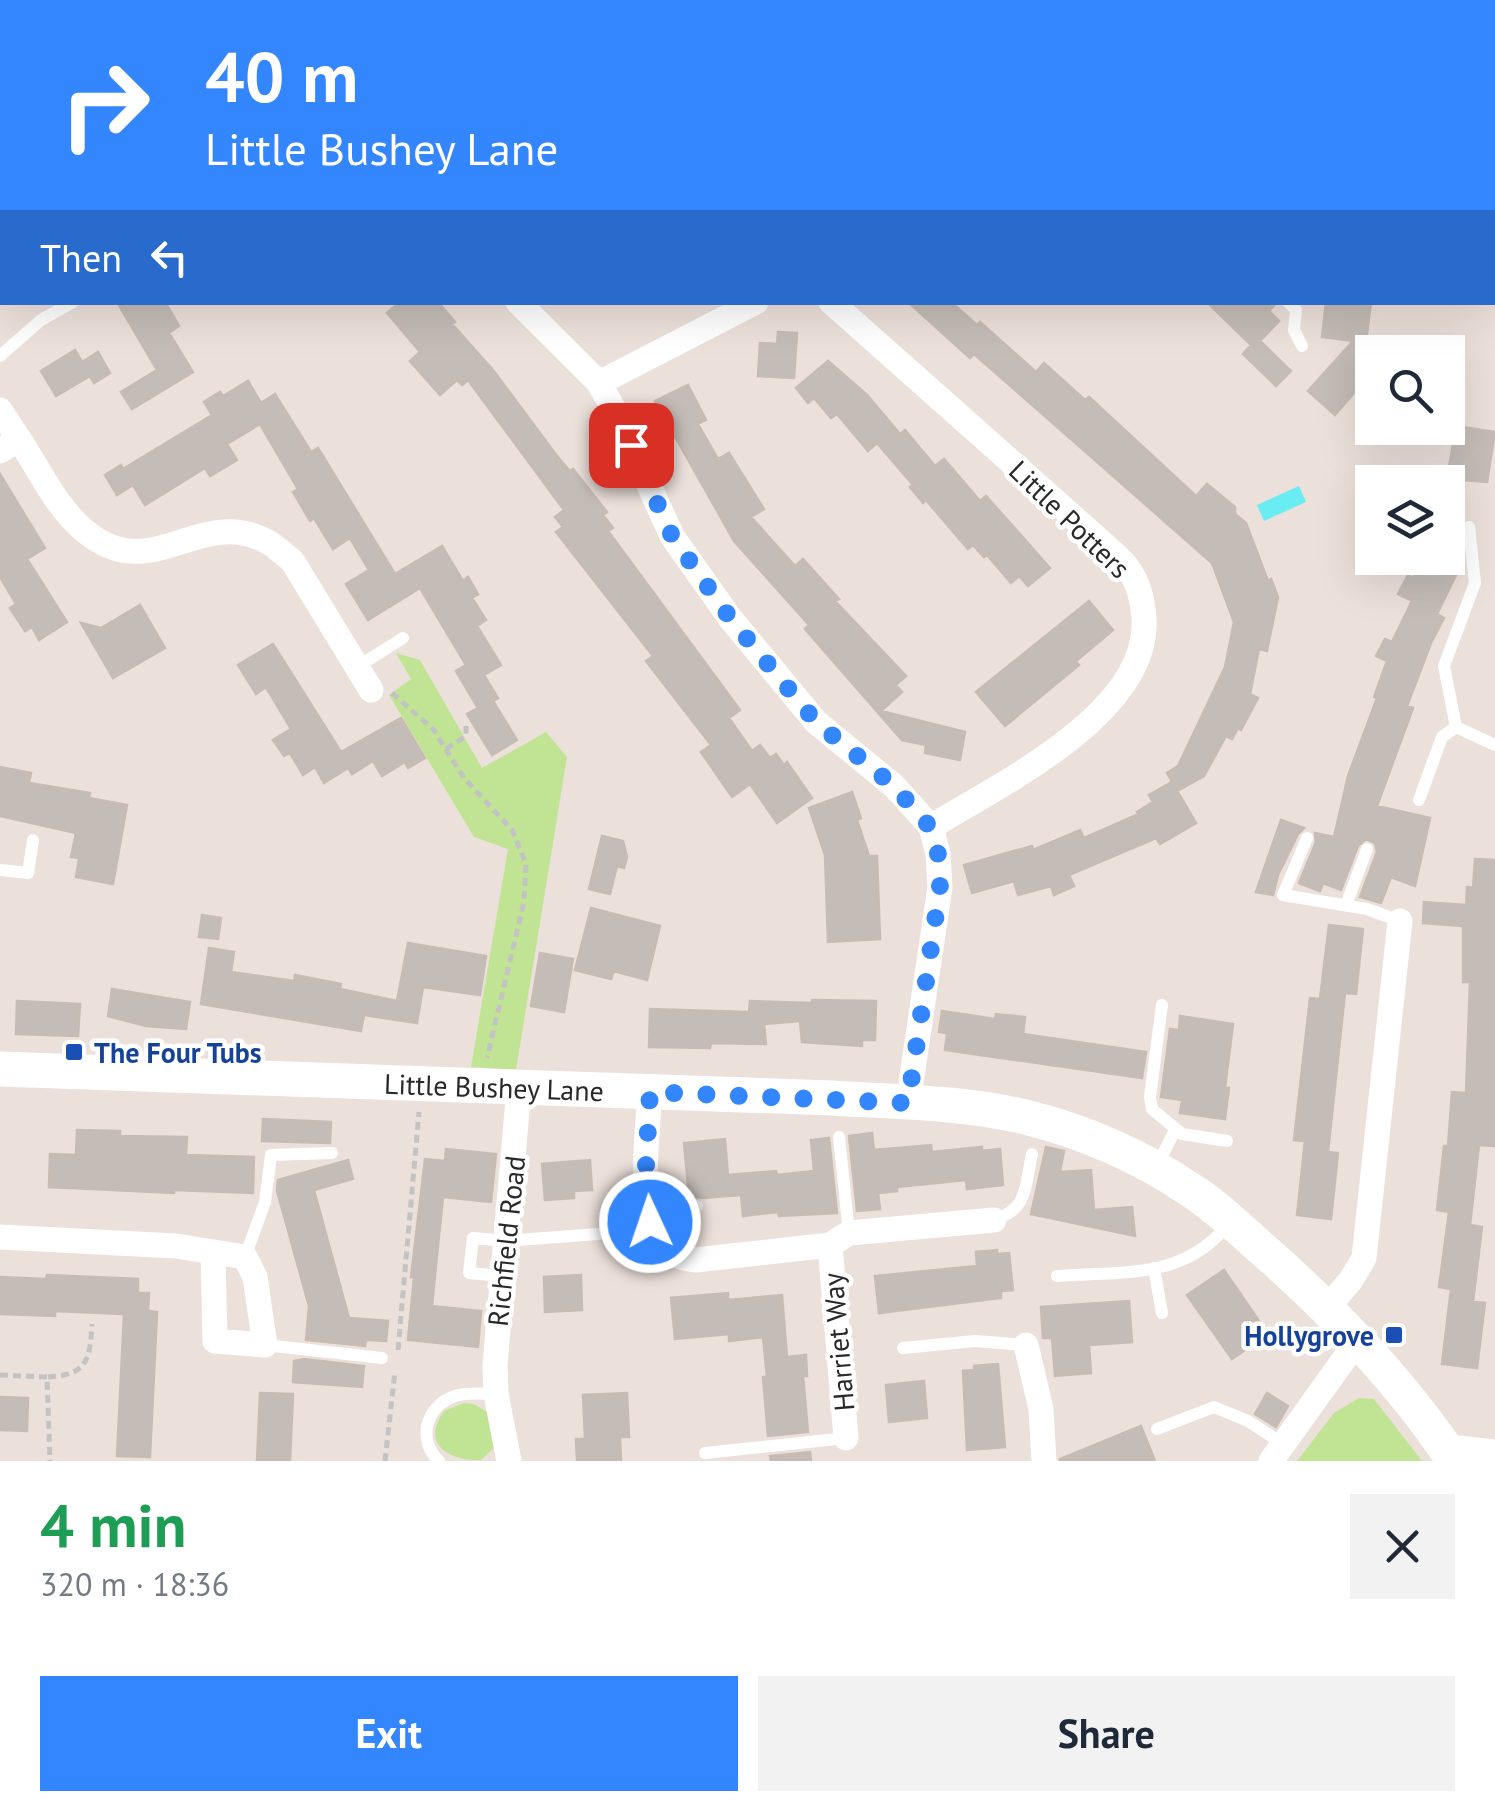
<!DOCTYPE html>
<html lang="en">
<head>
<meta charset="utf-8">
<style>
  :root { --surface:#fff; --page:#f2f2f3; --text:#1f2937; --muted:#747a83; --accent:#3486ff }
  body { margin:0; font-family:"PT Sans",sans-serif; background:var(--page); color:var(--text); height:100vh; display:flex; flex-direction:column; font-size:38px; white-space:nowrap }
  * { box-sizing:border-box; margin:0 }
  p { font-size:32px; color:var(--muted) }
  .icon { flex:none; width:55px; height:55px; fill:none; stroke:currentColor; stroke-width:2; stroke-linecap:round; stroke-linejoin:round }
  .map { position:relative; height:1461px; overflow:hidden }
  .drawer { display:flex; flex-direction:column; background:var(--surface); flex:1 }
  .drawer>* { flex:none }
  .banner { position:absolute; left:0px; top:0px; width:1495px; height:305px; box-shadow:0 10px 40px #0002; background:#3486ff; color:#fff; overflow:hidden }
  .controls { position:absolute; left:1355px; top:335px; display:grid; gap:20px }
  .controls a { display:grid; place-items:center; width:110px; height:110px; border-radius:0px; background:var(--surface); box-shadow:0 10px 40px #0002; font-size:50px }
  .pin { position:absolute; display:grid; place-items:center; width:85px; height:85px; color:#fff; margin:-42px; border-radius:20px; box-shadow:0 5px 15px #0006 }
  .me { position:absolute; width:110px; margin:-55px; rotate:357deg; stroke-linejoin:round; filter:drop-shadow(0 0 8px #0008) }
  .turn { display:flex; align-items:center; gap:35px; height:210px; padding:0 40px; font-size:45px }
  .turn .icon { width:130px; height:130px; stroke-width:2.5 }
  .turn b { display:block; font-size:70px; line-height:85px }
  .then { display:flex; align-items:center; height:95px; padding:0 40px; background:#0003; gap:20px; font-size:38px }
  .round { display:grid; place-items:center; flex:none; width:105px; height:105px; border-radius:0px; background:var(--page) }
  .headline { display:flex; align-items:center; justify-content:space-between; height:170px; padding:0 40px }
  h1 { font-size:60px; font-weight:800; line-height:75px; color:#1e9e55 }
  .button { display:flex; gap:20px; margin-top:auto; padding:20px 40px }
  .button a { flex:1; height:115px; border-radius:0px; background:var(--accent); color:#fff; font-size:40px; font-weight:800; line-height:115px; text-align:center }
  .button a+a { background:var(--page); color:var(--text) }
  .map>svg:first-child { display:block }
  .green { fill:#c1e494 }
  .water { fill:#69ecf2 }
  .building { fill:#c4bcb6; stroke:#c7bcb4; stroke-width:2.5 }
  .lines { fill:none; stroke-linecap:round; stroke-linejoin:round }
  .path { stroke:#c3c3c3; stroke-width:5; stroke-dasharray:8 5; stroke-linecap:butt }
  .lane { stroke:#fff; stroke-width:12 }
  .street { stroke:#fff; stroke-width:25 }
  .secondary { stroke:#fff; stroke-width:35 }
  .route { stroke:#3486ff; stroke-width:18; stroke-dasharray:0 32.4 }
  .transit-dot { fill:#1a4fb4; stroke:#fff; stroke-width:4 }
  .labels { text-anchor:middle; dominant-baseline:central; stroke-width:9; stroke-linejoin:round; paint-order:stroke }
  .street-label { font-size:28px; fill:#292929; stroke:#fff }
  .transit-label { font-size:28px; font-weight:bold; fill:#164399; stroke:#fff; text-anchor:start }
</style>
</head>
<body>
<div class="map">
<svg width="1495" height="1461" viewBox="0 0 1495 1461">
  <rect width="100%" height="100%" fill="#ece0da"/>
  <path class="green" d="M 0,0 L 75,0 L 2,2 L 0,208 Z
    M 1343,0 L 1495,0 L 1495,23 L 1493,23 L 1492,2 Z
    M 396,653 L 420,660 L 482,768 L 546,732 L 567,757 L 516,1070 L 471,1067 L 508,849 L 474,837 L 389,695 L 411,679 Z
    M 1359,1398 L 1374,1399 L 1422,1461 L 1297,1461 L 1334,1413 Z
    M 464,1403 L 474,1404 L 489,1413 L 495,1447 L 481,1460 C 450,1461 420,1445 444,1411 Z"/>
  <path class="water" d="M 1299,486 L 1306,502 L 1264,521 L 1257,505 Z"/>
  <path class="building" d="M 117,302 L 165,302 L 179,326 L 169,333 L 193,372 L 132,409 L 121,392 L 157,370 Z
    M 400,302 L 438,302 L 455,322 L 452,324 L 493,370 L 557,456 L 570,471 L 573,469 L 607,512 L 603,515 L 613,528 L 608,531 L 740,710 L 729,718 L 752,751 L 760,745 L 770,758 L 776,754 L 784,765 L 787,762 L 812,798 L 777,823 L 750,784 L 732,797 L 701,752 L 711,745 L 646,661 L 653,656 L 556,532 L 563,527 L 555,517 L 564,510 L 468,380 L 462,385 L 457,380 L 440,395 L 410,361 L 420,352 L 387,313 Z
    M 908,302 L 951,302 L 977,325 L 980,322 L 1036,372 L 1044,363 L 1085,400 L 1089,397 L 1196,496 L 1207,484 L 1235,507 L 1235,514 L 1246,523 L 1268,581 L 1271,579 L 1278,597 L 1267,651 L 1259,649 L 1250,694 L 1258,698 L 1241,730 L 1238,728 L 1232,739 L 1226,736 L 1204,776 L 1177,791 L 1167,773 L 1178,766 L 1225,667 L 1234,622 L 1212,563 L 974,354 L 970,358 Z
    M 1207,302 L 1277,302 L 1269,311 L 1279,321 L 1260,341 L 1291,371 L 1276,386 L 1243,354 L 1251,345 Z
    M 1326,302 L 1371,302 L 1366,342 L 1373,343 L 1368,377 L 1335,415 L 1308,391 L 1353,341 L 1322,337 Z
    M 778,332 L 797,333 L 794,378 L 758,376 L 760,343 L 777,344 Z
    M 75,350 L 82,362 L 98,352 L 110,373 L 94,383 L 90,376 L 56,396 L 41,371 Z
    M 828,361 L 867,395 L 900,434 L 905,430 L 935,466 L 944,459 L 980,501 L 986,496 L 1050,568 L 1028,586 L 1019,576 L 1011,583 L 987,555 L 984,557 L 973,545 L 968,549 L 926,500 L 923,503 L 910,487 L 913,485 L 877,443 L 868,451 L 837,414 L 831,418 L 814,398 L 808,403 L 796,388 Z
    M 248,381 L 261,403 L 275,394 L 311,452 L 318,448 L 395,574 L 442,546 L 463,581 L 468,577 L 478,594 L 472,598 L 486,620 L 477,626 L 501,665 L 484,675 L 498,698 L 493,701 L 517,740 L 492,755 L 467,714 L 478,708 L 456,671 L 466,665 L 420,588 L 368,620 L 346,584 L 369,570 L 350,538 L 333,549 L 314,518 L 310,521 L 293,492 L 298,489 L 260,424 L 227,444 L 237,460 L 210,476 L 205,468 L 145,505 L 133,485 L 117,495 L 105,475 L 121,465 L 123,469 L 212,415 L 204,402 L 220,392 L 223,396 Z
    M 688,385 L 706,420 L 698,424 L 718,459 L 729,453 L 764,509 L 751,517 L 795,566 L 803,559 L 839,599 L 835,601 L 906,676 L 896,685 L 902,692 L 881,711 L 965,732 L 960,760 L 925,753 L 926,745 L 902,740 L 805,629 L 809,625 L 734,541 L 655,401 Z
    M 1456,426 L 1495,432 L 1487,482 L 1447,479 Z
    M 0,474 L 45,548 L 27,559 L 67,622 L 39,640 L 32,627 L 25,631 L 10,608 L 16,604 L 0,577 Z
    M 1423,558 L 1462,558 L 1463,561 L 1437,614 L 1444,618 L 1431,643 L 1407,706 L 1413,708 L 1377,806 L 1430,818 L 1415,886 L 1391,877 L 1381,903 L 1360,897 L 1377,852 L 1375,843 L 1366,839 L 1358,846 L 1341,890 L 1323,883 L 1320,891 L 1317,890 L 1299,883 L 1316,842 L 1315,833 L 1334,837 L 1348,776 L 1377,698 L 1374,697 L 1387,661 L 1376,656 L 1385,639 L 1392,642 L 1412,601 L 1398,594 L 1408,575 L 1413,578 Z
    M 1089,601 L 1113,630 L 1076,661 L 1079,665 L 1005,726 L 976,692 Z
    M 140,605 L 165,648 L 113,678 L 81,623 L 101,628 Z
    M 273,644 L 341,752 L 401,718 L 425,758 L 408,768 L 405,762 L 382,776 L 373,761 L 352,774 L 348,768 L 324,783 L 315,767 L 303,775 L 290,753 L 284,756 L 273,740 L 291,729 L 266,687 L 256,694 L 238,665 Z
    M 0,767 L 31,773 L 29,783 L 90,793 L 89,798 L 127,805 L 113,884 L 76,877 L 79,858 L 71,857 L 76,833 L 0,816 Z
    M 1172,782 L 1196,823 L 1160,844 L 1156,838 L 1069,875 L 1074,886 L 1054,895 L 1051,886 L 1018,895 L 1014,881 L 972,893 L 964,865 L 1032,846 L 1033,850 L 1080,830 L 1084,838 L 1139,814 L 1137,812 L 1153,802 L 1149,795 Z
    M 852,792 L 861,818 L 857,820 L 869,856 L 877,856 L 880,939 L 828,942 L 825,855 L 809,808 Z
    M 1281,820 L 1304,828 L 1298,834 L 1278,875 L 1273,895 L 1256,892 Z
    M 602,836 L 623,841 L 627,857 L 624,868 L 617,866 L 610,894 L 589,889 Z
    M 1475,859 L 1495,860 L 1495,1146 L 1479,1145 L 1470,1225 L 1482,1227 L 1473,1302 L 1485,1303 L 1477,1368 L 1442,1364 L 1451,1289 L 1439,1287 L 1449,1212 L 1437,1210 L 1444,1146 L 1448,1146 L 1452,1092 L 1466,1093 L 1470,982 L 1463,982 L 1463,926 L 1423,923 L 1424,902 L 1466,905 L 1467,887 L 1473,888 Z
    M 591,908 L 660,926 L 647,980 L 614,971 L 611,979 L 575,970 Z
    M 202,915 L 221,918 L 218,939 L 199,937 Z
    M 1329,925 L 1363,929 L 1356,994 L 1345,993 L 1328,1152 L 1338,1153 L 1331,1219 L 1297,1215 L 1305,1141 L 1294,1140 L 1310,998 L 1320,999 Z
    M 408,943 L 486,956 L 480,995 L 423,987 L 417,1023 L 364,1015 L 361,1031 L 201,1004 L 209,948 L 234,952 L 231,972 L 294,981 L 295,975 L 341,984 L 340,989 L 397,1001 Z
    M 540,953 L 573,959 L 564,1012 L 531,1006 Z
    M 112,989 L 190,1002 L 186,1029 L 146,1026 L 108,1016 Z
    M 812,1000 L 876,1001 L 875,1040 L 862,1040 L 862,1046 L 802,1042 L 800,1021 L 764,1024 L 766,1044 L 711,1043 L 710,1048 L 649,1047 L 650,1009 L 749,1012 L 750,1001 L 812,1003 Z
    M 17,1001 L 80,1004 L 78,1036 L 16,1034 Z
    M 942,1011 L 995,1019 L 996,1014 L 1025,1017 L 1023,1034 L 1146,1052 L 1142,1078 L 945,1050 L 947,1033 L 939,1032 Z
    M 1180,1016 L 1233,1024 L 1225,1088 L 1229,1088 L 1225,1119 L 1180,1113 L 1182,1100 L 1161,1097 L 1170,1029 L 1179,1030 Z
    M 263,1119 L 331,1122 L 330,1143 L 262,1141 Z
    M 77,1130 L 120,1131 L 120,1136 L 187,1137 L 186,1155 L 254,1157 L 253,1193 L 174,1190 L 174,1193 L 49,1187 L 50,1154 L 76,1155 Z
    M 872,1133 L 874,1150 L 931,1145 L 932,1152 L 982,1147 L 982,1151 L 1000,1149 L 1003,1185 L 967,1189 L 966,1180 L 897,1187 L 897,1191 L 878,1193 L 880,1209 L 857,1211 L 849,1136 Z
    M 829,1138 L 837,1213 L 779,1216 L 778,1212 L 743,1216 L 741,1195 L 703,1198 L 689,1196 L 684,1143 L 725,1139 L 728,1175 L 776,1171 L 777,1175 L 814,1171 L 811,1140 Z
    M 1046,1147 L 1064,1151 L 1060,1172 L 1091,1170 L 1094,1210 L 1132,1207 L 1135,1236 L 1031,1214 Z
    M 446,1149 L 496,1154 L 491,1202 L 443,1197 L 437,1255 L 432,1306 L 481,1311 L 478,1347 L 408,1340 L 414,1277 L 411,1277 L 425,1159 L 445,1161 Z
    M 348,1160 L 353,1179 L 314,1190 L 349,1318 L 388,1321 L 386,1341 L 366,1340 L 365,1346 L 306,1340 L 309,1306 L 277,1191 L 278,1180 Z
    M 590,1160 L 592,1190 L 574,1191 L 574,1198 L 545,1200 L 542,1164 Z
    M 997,1250 L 997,1254 L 1009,1253 L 1013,1290 L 1001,1291 L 1001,1298 L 879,1313 L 875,1276 L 977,1266 L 976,1252 Z
    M 1224,1270 L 1268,1334 L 1232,1359 L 1187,1295 Z
    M 47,1275 L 138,1279 L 138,1293 L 149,1293 L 148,1311 L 157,1312 L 150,1457 L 117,1456 L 124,1314 L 55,1311 L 55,1316 L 0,1314 L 0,1277 L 46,1279 Z
    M 581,1275 L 582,1310 L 545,1312 L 544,1277 Z
    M 728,1293 L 728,1300 L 782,1295 L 787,1357 L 806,1355 L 807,1376 L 803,1376 L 808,1432 L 768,1436 L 763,1377 L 767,1377 L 763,1337 L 729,1341 L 729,1334 L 675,1339 L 671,1298 Z
    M 1129,1301 L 1132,1342 L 1089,1345 L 1091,1373 L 1055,1376 L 1052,1338 L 1043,1338 L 1041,1307 Z
    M 304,1359 L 364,1366 L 362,1387 L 293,1382 L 294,1361 Z
    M 998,1364 L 1005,1447 L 967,1450 L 963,1371 L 974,1370 L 974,1366 Z
    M 924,1381 L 927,1418 L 889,1422 L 886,1385 Z
    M 260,1393 L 293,1394 L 290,1461 L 257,1461 Z
    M 627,1393 L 629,1437 L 620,1437 L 621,1461 L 577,1461 L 576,1439 L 585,1439 L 583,1395 Z
    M 1267,1393 L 1288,1406 L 1276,1427 L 1255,1414 Z
    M 0,1397 L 28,1398 L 27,1431 L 0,1430 Z
    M 1141,1426 L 1155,1461 L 1060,1461 L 1060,1459 Z
    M 810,1452 L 811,1461 L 771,1461 L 770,1456 Z"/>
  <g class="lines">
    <path class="path" d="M 392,693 L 433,729 L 464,778 L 512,830 L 526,864 L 524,902 L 487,1058
      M 446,749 L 466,736 L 466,726
      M 398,1350 L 419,1112
      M 0,1375 L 47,1377 L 50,1461
      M 48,1377 C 88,1375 90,1359 92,1324
      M 385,1461 L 395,1371"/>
    <path class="lane" d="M 951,0 L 952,2
      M 1288,302 L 1296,310 L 1294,330 L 1302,346
      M 0,356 L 41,320 L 73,302
      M 357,667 L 403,638
      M 1456,727 L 1444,666 L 1475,583 L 1469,527
      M 1419,800 L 1442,737 L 1456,727 L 1495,745
      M 1307,838 L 1283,895 L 1367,909 L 1400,921
      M 0,870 L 28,873 L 33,840
      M 1346,905 L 1367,849
      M 1162,1005 L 1150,1097 L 1152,1109 L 1182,1134 L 1227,1141
      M 839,1137 L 849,1233
      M 1156,1168 L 1175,1130
      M 649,1208 L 697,1206
      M 994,1220 C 1029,1209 1025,1185 1032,1154
      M 245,1257 L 265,1202 L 271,1155 L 332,1153
      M 1154,1268 L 1162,1313
      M 503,1276 L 469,1273 L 473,1238 L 506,1241 L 598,1234
      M 1057,1276 C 1123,1271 1185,1280 1229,1223
      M 265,1345 L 382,1358
      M 903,1348 L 975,1341 L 1026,1345
      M 1157,1429 L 1214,1407 L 1248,1421 L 1285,1445
      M 705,1453 L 846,1438
      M 439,1461 C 417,1441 425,1406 455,1396 C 468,1392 482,1394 496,1394"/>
    <path class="street" d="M 1142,0 L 1144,2
      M 311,2 L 312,0
      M 1492,56 L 1495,55
      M 518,302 L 599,383 L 617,415 L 672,536 L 730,618 L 816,722 L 894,786 L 931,827 L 938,854 L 940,887 L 908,1103
      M 831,302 L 1117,556 C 1133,571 1140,587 1143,609 C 1160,709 1001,783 931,827
      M 599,383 L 756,302
      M 0,410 L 19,439
      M 0,451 L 19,439 C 39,469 57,509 86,532 C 151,585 197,509 262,539 C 274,544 284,554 293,562 L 371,690
      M 650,1092 C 648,1129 636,1217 661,1245 C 671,1255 683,1259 696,1260 L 830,1245 L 846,1438
      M 0,1237 L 176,1246 L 245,1257 L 255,1277 L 265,1345 L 215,1341 L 213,1253
      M 830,1245 L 849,1233 L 994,1220
      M 1326,1309 L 1351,1280 L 1364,1258 L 1400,921
      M 1026,1345 L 1041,1409 L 1044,1461
      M 509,1461 L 496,1394 L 495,1365 L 519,1088
      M 1271,1461 L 1358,1340"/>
    <path class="secondary" d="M 0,1069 L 832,1098 C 897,1102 966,1102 1029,1118 C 1085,1132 1142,1157 1189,1189 C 1215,1205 1237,1227 1260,1247 C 1332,1310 1401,1381 1454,1461
      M 1449,1452 L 1495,1457"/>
  </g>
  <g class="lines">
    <path class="route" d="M 631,445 L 672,536 L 730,618 L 816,722 L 894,786 L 930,827 L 938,854 L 940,887 L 908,1103 L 650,1092 L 646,1164 L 650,1222"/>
  </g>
  <g class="transit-dot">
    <rect x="64" y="1042" width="20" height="20" rx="5"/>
    <rect x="1384" y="1325" width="20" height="20" rx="5"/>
  </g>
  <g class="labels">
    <g class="street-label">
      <text transform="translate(1070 519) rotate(44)">Little Potters</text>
      <text transform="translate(494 1087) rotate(2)">Little Bushey Lane</text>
      <text transform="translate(506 1241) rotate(-84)">Richfield Road</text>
      <text transform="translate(838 1342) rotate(-95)">Harriet Way</text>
    </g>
    <g class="transit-label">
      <text x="94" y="1052">The Four Tubs</text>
      <text x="1374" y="1335" text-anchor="end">Hollygrove</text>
    </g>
  </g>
</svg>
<div class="controls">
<a><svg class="icon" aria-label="search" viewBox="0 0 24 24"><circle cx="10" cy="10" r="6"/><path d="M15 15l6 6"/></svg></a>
<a><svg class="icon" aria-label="layers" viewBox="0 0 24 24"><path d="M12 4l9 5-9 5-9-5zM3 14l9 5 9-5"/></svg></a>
</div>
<div class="pin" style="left:631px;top:445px;background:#d93025"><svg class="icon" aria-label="arrive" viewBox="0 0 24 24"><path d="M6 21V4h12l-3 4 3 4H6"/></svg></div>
<svg class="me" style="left:650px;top:1222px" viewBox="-20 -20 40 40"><circle r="17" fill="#3486ff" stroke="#fff" stroke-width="3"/><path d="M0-11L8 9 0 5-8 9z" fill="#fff"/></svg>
<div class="banner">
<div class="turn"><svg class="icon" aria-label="right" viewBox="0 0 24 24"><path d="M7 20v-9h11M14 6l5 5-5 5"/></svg><div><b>40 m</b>Little Bushey Lane</div></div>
<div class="then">Then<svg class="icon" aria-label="left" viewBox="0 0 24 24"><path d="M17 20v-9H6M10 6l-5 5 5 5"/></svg></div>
</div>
</div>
<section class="drawer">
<div class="headline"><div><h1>4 min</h1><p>320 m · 18:36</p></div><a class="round"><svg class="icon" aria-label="close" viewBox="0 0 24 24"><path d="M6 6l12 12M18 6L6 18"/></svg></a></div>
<div class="button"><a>Exit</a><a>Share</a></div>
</section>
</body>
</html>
